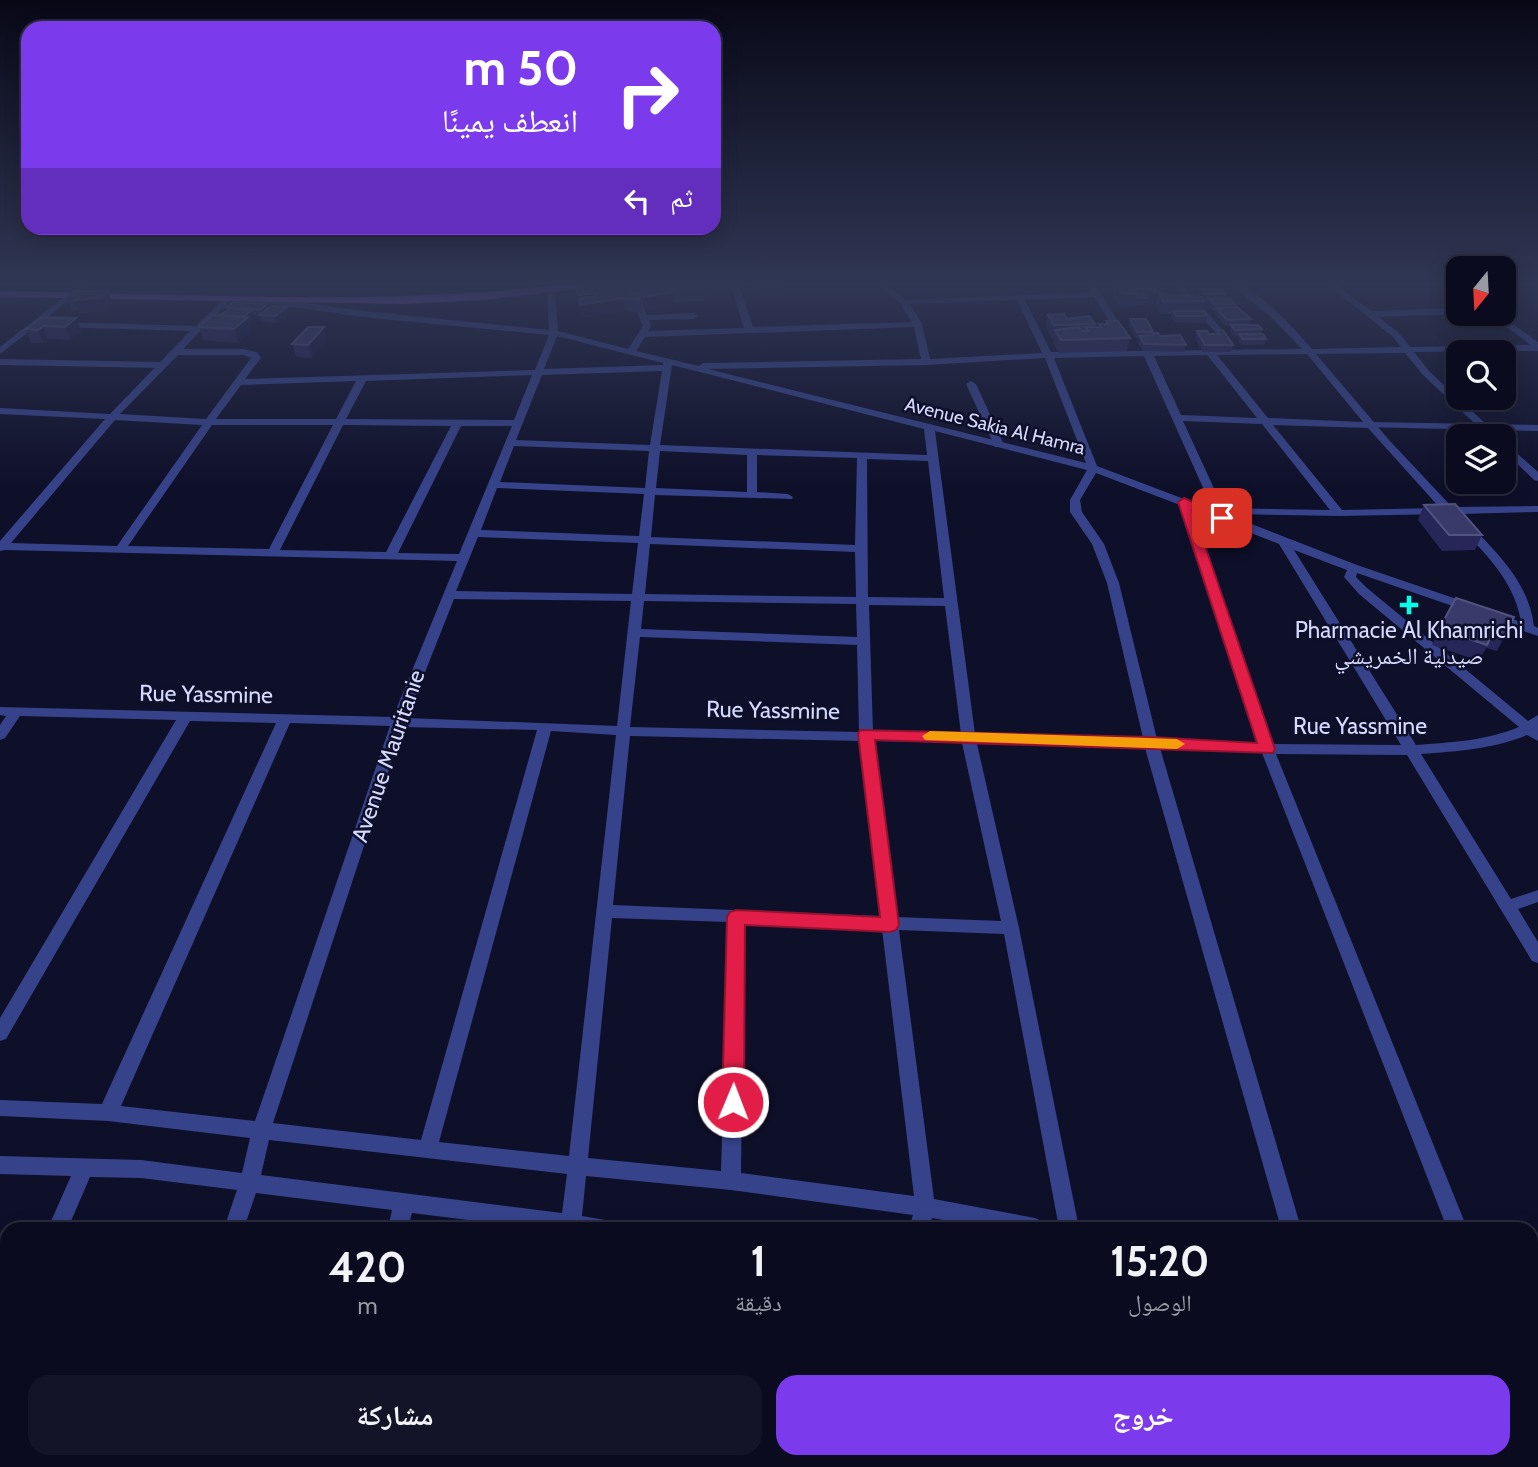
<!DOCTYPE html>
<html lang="ar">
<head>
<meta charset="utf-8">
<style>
  :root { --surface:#0a0b1f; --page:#131428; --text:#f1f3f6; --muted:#999ba4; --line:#2a2b3d; --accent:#7c3aed }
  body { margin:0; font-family:Cabin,"Noto Naskh Arabic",sans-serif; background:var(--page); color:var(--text); direction:rtl; height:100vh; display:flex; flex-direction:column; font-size:26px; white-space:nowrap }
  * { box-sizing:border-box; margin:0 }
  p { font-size:23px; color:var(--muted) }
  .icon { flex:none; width:38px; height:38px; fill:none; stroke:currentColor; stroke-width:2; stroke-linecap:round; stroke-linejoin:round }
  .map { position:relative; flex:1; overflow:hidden; direction:ltr }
  .details { position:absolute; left:0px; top:1222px; width:1538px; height:247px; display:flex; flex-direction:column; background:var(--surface); border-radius:21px 21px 0 0; box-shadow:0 4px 18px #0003,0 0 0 2px var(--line); direction:rtl }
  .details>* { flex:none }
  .banner { position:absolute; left:21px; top:21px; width:700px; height:214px; border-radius:21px; box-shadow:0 4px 18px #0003,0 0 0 2px var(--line); direction:rtl; background:#7c3aed; color:#fff; overflow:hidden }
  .needle { width:46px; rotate:198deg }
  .controls { position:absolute; left:1446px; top:256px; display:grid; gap:14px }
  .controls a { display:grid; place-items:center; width:70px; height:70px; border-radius:14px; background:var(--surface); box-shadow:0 4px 18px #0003,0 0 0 2px var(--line); font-size:35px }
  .pin { position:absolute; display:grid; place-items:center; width:60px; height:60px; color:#fff; margin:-30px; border-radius:14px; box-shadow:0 4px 10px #0006 }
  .me { position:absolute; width:77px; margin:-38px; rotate:1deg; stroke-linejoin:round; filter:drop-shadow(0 0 5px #0008) }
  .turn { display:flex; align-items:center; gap:24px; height:147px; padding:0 28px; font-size:32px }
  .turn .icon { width:91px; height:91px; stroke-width:2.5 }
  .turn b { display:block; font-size:49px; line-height:60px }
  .then { display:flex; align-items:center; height:66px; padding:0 28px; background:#0003; gap:14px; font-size:26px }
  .eta { display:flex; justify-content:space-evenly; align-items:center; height:119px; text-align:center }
  .eta b { font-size:42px; font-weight:700; line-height:49px }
  .cta { display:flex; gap:14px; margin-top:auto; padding:14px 28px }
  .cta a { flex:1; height:80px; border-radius:21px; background:var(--accent); color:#fff; font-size:28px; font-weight:700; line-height:80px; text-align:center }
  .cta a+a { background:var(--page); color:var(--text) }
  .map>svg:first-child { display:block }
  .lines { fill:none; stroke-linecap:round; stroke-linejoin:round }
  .service { fill:#36438b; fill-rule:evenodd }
  .minor { fill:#36438b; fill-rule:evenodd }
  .primary { fill:#a35dff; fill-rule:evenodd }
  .wall { fill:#262658 }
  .shaded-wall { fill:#15153d }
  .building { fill:#393a6a; stroke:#525381; stroke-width:2 }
  .route { fill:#e11d48; stroke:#92132f; stroke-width:2 }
  .slow { fill:#f59e0b }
  .poi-dot { fill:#02ffe8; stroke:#0e0f29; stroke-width:2.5 }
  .labels { text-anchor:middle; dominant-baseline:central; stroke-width:5; stroke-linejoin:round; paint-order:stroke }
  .far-street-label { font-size:19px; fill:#d6d9ff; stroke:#0e0f29 }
  .poi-label { font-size:23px; fill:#d6d9ff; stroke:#0e0f29 }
  .street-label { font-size:23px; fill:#d6d9ff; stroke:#0e0f29 }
</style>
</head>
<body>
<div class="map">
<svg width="1538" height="1467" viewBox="0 0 1538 1467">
  <rect width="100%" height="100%" fill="#0e0f29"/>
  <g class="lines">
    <path class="service" d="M 1458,308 L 1458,314 L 1371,317 L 1367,314 L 1371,311 Z
      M 0,359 L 164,362 L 169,365 L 164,368 L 0,365 Z
      M 971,381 L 976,384 L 1004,445 L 1003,447 L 995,447 L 994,445 L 966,384 Z
      M 1370,422 L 1538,425 L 1538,431 L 1366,427 L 1366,423 Z"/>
    <path class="minor" d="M 80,285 L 89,285 L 0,354 L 0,347 Z
      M 636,285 L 644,285 L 643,306 L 647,315 L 694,313 L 698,316 L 694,319 L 649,320 L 651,326 L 648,331 L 744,328 L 731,285 L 739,285 L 753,327 L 912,322 L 899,302 L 877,285 L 886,285 L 906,300 L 1091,292 L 1089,289 L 1093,287 L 1100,292 L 1127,336 L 1120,338 L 1094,297 L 1025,300 L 1051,352 L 1302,349 L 1270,316 L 1231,285 C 1255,283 1296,331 1312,349 L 1401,347 L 1392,336 L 1328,285 L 1337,285 L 1398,332 L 1410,347 L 1531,345 L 1487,313 L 1497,313 L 1538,342 L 1538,351 L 1414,352 L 1429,371 L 1499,436 L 1488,436 L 1423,375 L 1405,353 L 1316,354 L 1389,440 L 1452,507 L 1538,506 L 1538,512 L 1459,514 C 1491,547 1528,578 1534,626 L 1538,628 L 1538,636 L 1489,619 L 1487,616 L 1489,613 L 1493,612 L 1521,622 C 1514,576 1477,546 1447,514 L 1339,516 L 1226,514 L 1357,565 L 1474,605 L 1476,608 L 1470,612 L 1357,573 L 1356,577 L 1367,588 L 1528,721 L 1538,715 L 1538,741 L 1527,735 C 1493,749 1459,751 1421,754 L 1511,899 L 1538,890 L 1538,902 L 1518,909 L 1538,942 L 1538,963 L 1532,961 L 1407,755 L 1276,754 L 1467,1228 L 1447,1228 L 1262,753 L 1160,748 L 1301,1228 L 1281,1228 L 1145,748 L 977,744 L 1019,928 L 1079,1228 L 1059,1228 L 1004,934 L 899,930 L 934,1199 L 1035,1218 L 1042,1221 L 1045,1228 L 987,1228 L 932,1218 L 929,1228 L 909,1228 L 913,1215 L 731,1190 L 586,1176 L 582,1216 L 611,1221 L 614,1228 L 532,1228 L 412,1213 L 408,1228 L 388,1228 L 392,1210 L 256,1193 L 244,1228 L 224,1228 L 237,1190 L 141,1178 L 90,1177 L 68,1228 L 48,1228 L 71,1176 L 0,1174 L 0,1156 L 141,1160 L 242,1173 L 250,1138 L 108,1121 L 0,1116 L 0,1100 L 102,1104 L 276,723 L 190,721 L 6,1039 L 0,1041 L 0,1018 L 176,720 L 20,716 L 5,738 L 0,740 L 0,725 L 6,716 L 0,715 L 0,707 L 393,717 L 457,561 L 5,550 L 0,551 L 0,541 L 105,419 L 0,414 L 0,408 L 110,414 L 190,331 L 58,327 L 58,323 L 61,322 L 196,326 L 227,296 L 231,299 L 230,301 L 183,349 L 243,349 L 257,352 L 261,358 L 245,379 L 535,370 L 549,335 L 363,317 L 259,302 L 255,299 L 259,296 L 363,311 L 549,330 L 547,290 L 551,288 L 555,290 L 558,331 L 628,349 L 643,326 L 635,306 ZM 1017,300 L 1042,353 L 930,359 L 922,324 L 910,304 ZM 914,327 L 921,359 L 703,363 L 699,366 L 636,351 L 645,337 ZM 557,336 L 663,363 L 663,365 L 544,369 ZM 1307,354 L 1363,422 L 1268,418 L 1217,355 ZM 178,355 L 243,355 L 251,358 L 206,419 L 120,414 ZM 1207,355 L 1208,356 L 1257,418 L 1181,415 L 1154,356 ZM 1144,356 L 1213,510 L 1097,466 L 1054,358 ZM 1045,358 L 1086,463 L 708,369 L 926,365 ZM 672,365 L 924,429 L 927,455 L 660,445 ZM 662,371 L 650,445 L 516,440 L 542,375 ZM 532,375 L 514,420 L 346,419 L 366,381 ZM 356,381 L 336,419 L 216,419 L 241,385 ZM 115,420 L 202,425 L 117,546 L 11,543 ZM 1183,421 L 1262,424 L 1330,510 L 1223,508 ZM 212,425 L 333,425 L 269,549 L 128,546 ZM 343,425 L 451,426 L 386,552 L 280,550 ZM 1273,425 L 1368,428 L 1440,508 L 1342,510 ZM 461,426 L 512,426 L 459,554 L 398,553 ZM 935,431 L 1087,470 L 1070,500 L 1070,512 L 1092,544 L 1107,583 L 1143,738 L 975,734 ZM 514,446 L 649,451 L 645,488 L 500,482 ZM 660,451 L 747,455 L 747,492 L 656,488 ZM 757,455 L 857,458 L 855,545 L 651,537 L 655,495 L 792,499 L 793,497 L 788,494 L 757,492 ZM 867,459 L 928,461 L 944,598 L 868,597 ZM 1096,473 L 1180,505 L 1258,744 L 1157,739 L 1119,583 L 1104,544 L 1082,512 L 1080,500 ZM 497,488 L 644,494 L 639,536 L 481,530 ZM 1192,510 L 1279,544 L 1401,745 L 1272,744 ZM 478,537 L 638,543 L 632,594 L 456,591 ZM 650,544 L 855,552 L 856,597 L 645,594 ZM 1294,550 L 1347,570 L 1344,577 L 1359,594 L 1519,727 C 1485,741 1452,742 1416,745 ZM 454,599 L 631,601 L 617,726 L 407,718 ZM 644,601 L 856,604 L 857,637 L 641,629 ZM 869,605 L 945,606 L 961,734 L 873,732 ZM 640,637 L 857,645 L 859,732 L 630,727 ZM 290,723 L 390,726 L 255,1121 L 121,1106 ZM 403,727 L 537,730 L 421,1140 L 273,1123 ZM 551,731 L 616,735 L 569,1156 L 439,1142 ZM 630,736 L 860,741 L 881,916 L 613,905 ZM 874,741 L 962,743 L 1001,921 L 897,917 ZM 612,918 L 728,922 L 721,1171 L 588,1158 ZM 744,923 L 882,929 L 914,1196 L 741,1173 ZM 269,1140 L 567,1174 L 562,1213 L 261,1175 Z
      M 1175,285 L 1183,285 L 1233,342 L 1233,346 L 1227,346 Z
      M 1445,285 L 1458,286 L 1458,292 L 1446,287 Z
      M 1532,285 L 1538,285 L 1538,288 Z
      M 1503,441 L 1538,472 L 1538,481 L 1534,480 L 1503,450 Z
      M 1531,1253 L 1538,1253 L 1538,1273 L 1531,1273 Z
      M 7,1335 L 7,1371 L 0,1374 L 0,1338 Z
      M 142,1461 L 166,1461 L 164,1467 L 140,1467 Z
      M 329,1461 L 353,1461 L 352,1467 L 328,1467 Z
      M 529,1461 L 553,1461 L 553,1467 L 529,1467 Z
      M 700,1461 L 724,1461 L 723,1467 L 699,1467 Z
      M 907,1461 L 931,1461 L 934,1467 L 910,1467 Z
      M 1103,1461 L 1127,1461 L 1129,1467 L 1105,1467 Z"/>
    <path class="primary" d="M 560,285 L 591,285 L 585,288 L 483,300 L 403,304 L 0,297 L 0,291 C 186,294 374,306 560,285 Z"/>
  </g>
  <path class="wall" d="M 646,285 L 732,285 L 732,291 L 704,296 L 704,301 L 674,302 L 674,305 L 644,310 Z
    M 751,285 L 783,285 L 783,294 L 761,298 Z
    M 1115,285 L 1152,285 L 1156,291 L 1153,304 L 1145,303 L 1145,305 L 1135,305 L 1135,307 L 1120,307 L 1113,295 Z
    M 576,288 L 632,293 L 641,300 L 642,313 L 625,311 L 581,318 Z
    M 1200,289 L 1225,294 L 1224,298 L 1235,304 L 1234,307 L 1251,319 L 1249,325 L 1262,329 L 1261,334 L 1266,339 L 1264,345 L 1241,345 L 1238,340 L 1239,336 L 1233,336 L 1230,332 L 1231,326 L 1225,326 L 1215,314 L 1215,311 L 1213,311 L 1208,305 L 1209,301 L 1204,301 L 1202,311 L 1207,316 L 1206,323 L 1175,322 L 1171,317 L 1172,314 L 1160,314 L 1155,305 L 1158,292 L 1170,295 L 1200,297 L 1199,295 Z
    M 74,291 L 112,304 L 105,311 L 80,313 L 79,310 L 72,310 L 67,297 Z
    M 267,304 L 268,308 L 287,307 L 289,314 L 276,323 L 261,321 L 259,316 L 252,315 L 253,318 L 249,321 L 251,331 L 238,343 L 203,340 L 199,327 L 220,316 L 227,310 L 226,307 Z
    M 1048,315 L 1095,324 L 1094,327 L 1098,327 L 1099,324 L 1105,324 L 1106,321 L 1130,338 L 1127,351 L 1059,353 L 1053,343 L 1054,339 L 1052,339 L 1046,328 Z
    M 76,318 L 81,331 L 70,340 L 48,339 L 43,343 L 31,343 L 26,329 Z
    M 1130,319 L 1146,319 L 1153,333 L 1186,345 L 1184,352 L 1143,351 L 1138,343 L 1139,338 L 1136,338 L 1129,326 Z
    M 1217,330 L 1233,345 L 1231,352 L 1203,352 L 1195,338 L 1197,331 L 1209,334 L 1216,334 Z
    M 327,341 L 312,358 L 296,357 L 292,344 Z
    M 1424,505 L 1482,535 L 1475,550 L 1442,551 L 1418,520 Z
    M 1514,617 L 1497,651 L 1486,648 L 1479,661 L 1432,645 L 1439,629 Z
    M 1406,1461 L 1531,1461 L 1538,1467 L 1408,1467 Z
    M 745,1462 L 841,1467 L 745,1467 Z"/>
  <path class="shaded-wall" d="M 703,285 L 732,285 L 732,291 L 704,296 Z
    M 761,285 L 783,285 L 783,294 L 761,298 Z
    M 674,289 L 674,305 L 644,310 L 644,297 Z
    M 108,291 L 112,304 L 105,311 L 80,313 L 75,300 Z
    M 595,293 L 624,298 L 625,311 L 581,318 L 578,295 Z
    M 267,304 L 268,310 L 262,316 L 260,310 Z
    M 287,307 L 289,314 L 276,323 L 275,316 Z
    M 251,311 L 253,318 L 249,321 L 251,331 L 238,343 L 234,329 L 242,317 Z
    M 76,318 L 81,331 L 70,340 L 65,327 Z
    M 43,326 L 48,339 L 43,343 L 38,330 Z
    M 324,327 L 327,341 L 312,358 L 308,345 Z"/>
  <path class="building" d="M 604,285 L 630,285 L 632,293 L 638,293 L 641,300 L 624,298 L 580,305 L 579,298 L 596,297 L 595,293 L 578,295 L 576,288 Z
    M 646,285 L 703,285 L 703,288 L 674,289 L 673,292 L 644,297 Z
    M 1117,285 L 1152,285 L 1156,291 L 1134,288 L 1138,294 L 1123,294 Z
    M 1200,289 L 1221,289 L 1225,294 L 1204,294 Z
    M 74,291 L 108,291 L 101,298 L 75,300 L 79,297 L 67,297 Z
    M 1158,292 L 1170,295 L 1201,297 L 1204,301 L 1163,301 Z
    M 1138,294 L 1144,294 L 1146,298 L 1137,298 Z
    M 1230,298 L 1235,304 L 1214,304 L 1210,299 Z
    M 233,302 L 267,304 L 260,310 L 233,308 L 251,311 L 242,317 L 220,315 L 231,308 L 226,307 Z
    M 272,306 L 287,307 L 275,316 L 259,315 Z
    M 1237,307 L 1251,319 L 1227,320 L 1216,308 Z
    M 1173,311 L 1204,311 L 1207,316 L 1176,316 Z
    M 1064,314 L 1067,319 L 1089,316 L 1095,324 L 1054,325 L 1048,315 Z
    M 213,315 L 248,317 L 234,329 L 199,327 Z
    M 42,317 L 76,318 L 65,327 L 43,326 L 38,330 L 26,329 Z
    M 1130,319 L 1146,319 L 1153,332 L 1137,332 Z
    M 1106,321 L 1118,321 L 1130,338 L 1061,340 L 1055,330 L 1079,327 L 1082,331 L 1088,331 L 1085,327 L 1101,327 L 1099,324 L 1108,324 Z
    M 1231,325 L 1258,325 L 1262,329 L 1235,330 Z
    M 308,327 L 324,327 L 308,345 L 292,344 Z
    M 1217,330 L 1223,330 L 1233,345 L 1205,345 L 1197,331 L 1207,331 L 1209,334 L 1220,334 Z
    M 1152,333 L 1158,333 L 1160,336 L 1180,335 L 1186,345 L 1144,344 L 1140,336 L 1153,335 Z
    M 1239,334 L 1263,334 L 1266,339 L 1243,339 Z
    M 1455,504 L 1482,535 L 1449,535 L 1424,505 Z
    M 1456,598 L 1514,617 L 1505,635 L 1493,632 L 1487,645 L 1439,629 Z
    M 1531,1385 L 1536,1385 L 1538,1392 L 1538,1467 L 1432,1467 L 1431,1461 L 1531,1461 Z
    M 745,1461 L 841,1461 L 841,1467 L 745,1462 Z"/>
  <linearGradient id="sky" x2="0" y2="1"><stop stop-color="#080817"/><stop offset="0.58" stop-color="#303754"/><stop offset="1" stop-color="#303754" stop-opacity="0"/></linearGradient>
  <rect width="1538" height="490" fill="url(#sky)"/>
  <path class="route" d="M 1184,498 L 1229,518 L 1222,522 L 1193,511 L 1275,749 L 1273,753 L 875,740 L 899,925 L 896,930 L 890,932 L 745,925 L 744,1102 L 740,1108 L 733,1111 L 725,1108 L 722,1102 L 727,917 L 730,912 L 736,910 L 880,917 L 858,734 L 860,730 L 1151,737 L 1257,743 L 1178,502 Z"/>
  <path class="slow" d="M 930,731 L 1177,739 L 1185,744 L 1177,749 L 925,740 L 922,736 Z"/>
  <path class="poi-dot" d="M1405.5 594.5h7v7h7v7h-7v7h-7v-7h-7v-7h7z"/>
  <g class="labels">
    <g class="far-street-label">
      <text transform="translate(995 426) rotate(14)">Avenue Sakia Al Hamra</text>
    </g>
    <g class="poi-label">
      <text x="1409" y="630">Pharmacie Al Khamrichi<tspan x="1409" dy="26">صيدلية الخمريشي</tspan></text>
    </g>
    <g class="street-label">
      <text transform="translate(206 694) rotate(1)">Rue Yassmine</text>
      <text transform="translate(773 710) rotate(1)">Rue Yassmine</text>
      <text x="1360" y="726">Rue Yassmine</text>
      <text transform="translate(388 756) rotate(-71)">Avenue Mauritanie</text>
    </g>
  </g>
</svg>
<div class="controls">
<a><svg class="needle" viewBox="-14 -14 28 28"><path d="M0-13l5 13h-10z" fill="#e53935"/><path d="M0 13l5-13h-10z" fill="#999ba4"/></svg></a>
<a><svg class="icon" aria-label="search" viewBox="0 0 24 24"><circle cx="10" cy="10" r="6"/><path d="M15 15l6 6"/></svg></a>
<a><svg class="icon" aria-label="layers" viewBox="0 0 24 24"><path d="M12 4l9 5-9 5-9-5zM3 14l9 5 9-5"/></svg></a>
</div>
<div class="pin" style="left:1222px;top:518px;background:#d93025"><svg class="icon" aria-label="arrive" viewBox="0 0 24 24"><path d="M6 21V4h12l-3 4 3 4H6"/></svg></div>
<svg class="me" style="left:733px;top:1102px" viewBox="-20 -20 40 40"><circle r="17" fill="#e11d48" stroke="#fff" stroke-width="3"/><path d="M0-11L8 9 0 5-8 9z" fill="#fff"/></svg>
<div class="banner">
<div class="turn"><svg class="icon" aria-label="right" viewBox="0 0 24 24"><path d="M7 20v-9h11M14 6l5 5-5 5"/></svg><div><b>50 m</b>انعطف يمينًا</div></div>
<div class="then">ثم<svg class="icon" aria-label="left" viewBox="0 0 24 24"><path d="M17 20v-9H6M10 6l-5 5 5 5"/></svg></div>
</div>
<section class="details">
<div class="eta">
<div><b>15:20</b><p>الوصول</p></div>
<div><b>1</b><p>دقيقة</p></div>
<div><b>420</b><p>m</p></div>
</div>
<div class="cta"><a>خروج</a><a>مشاركة</a></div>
</section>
</div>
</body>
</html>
